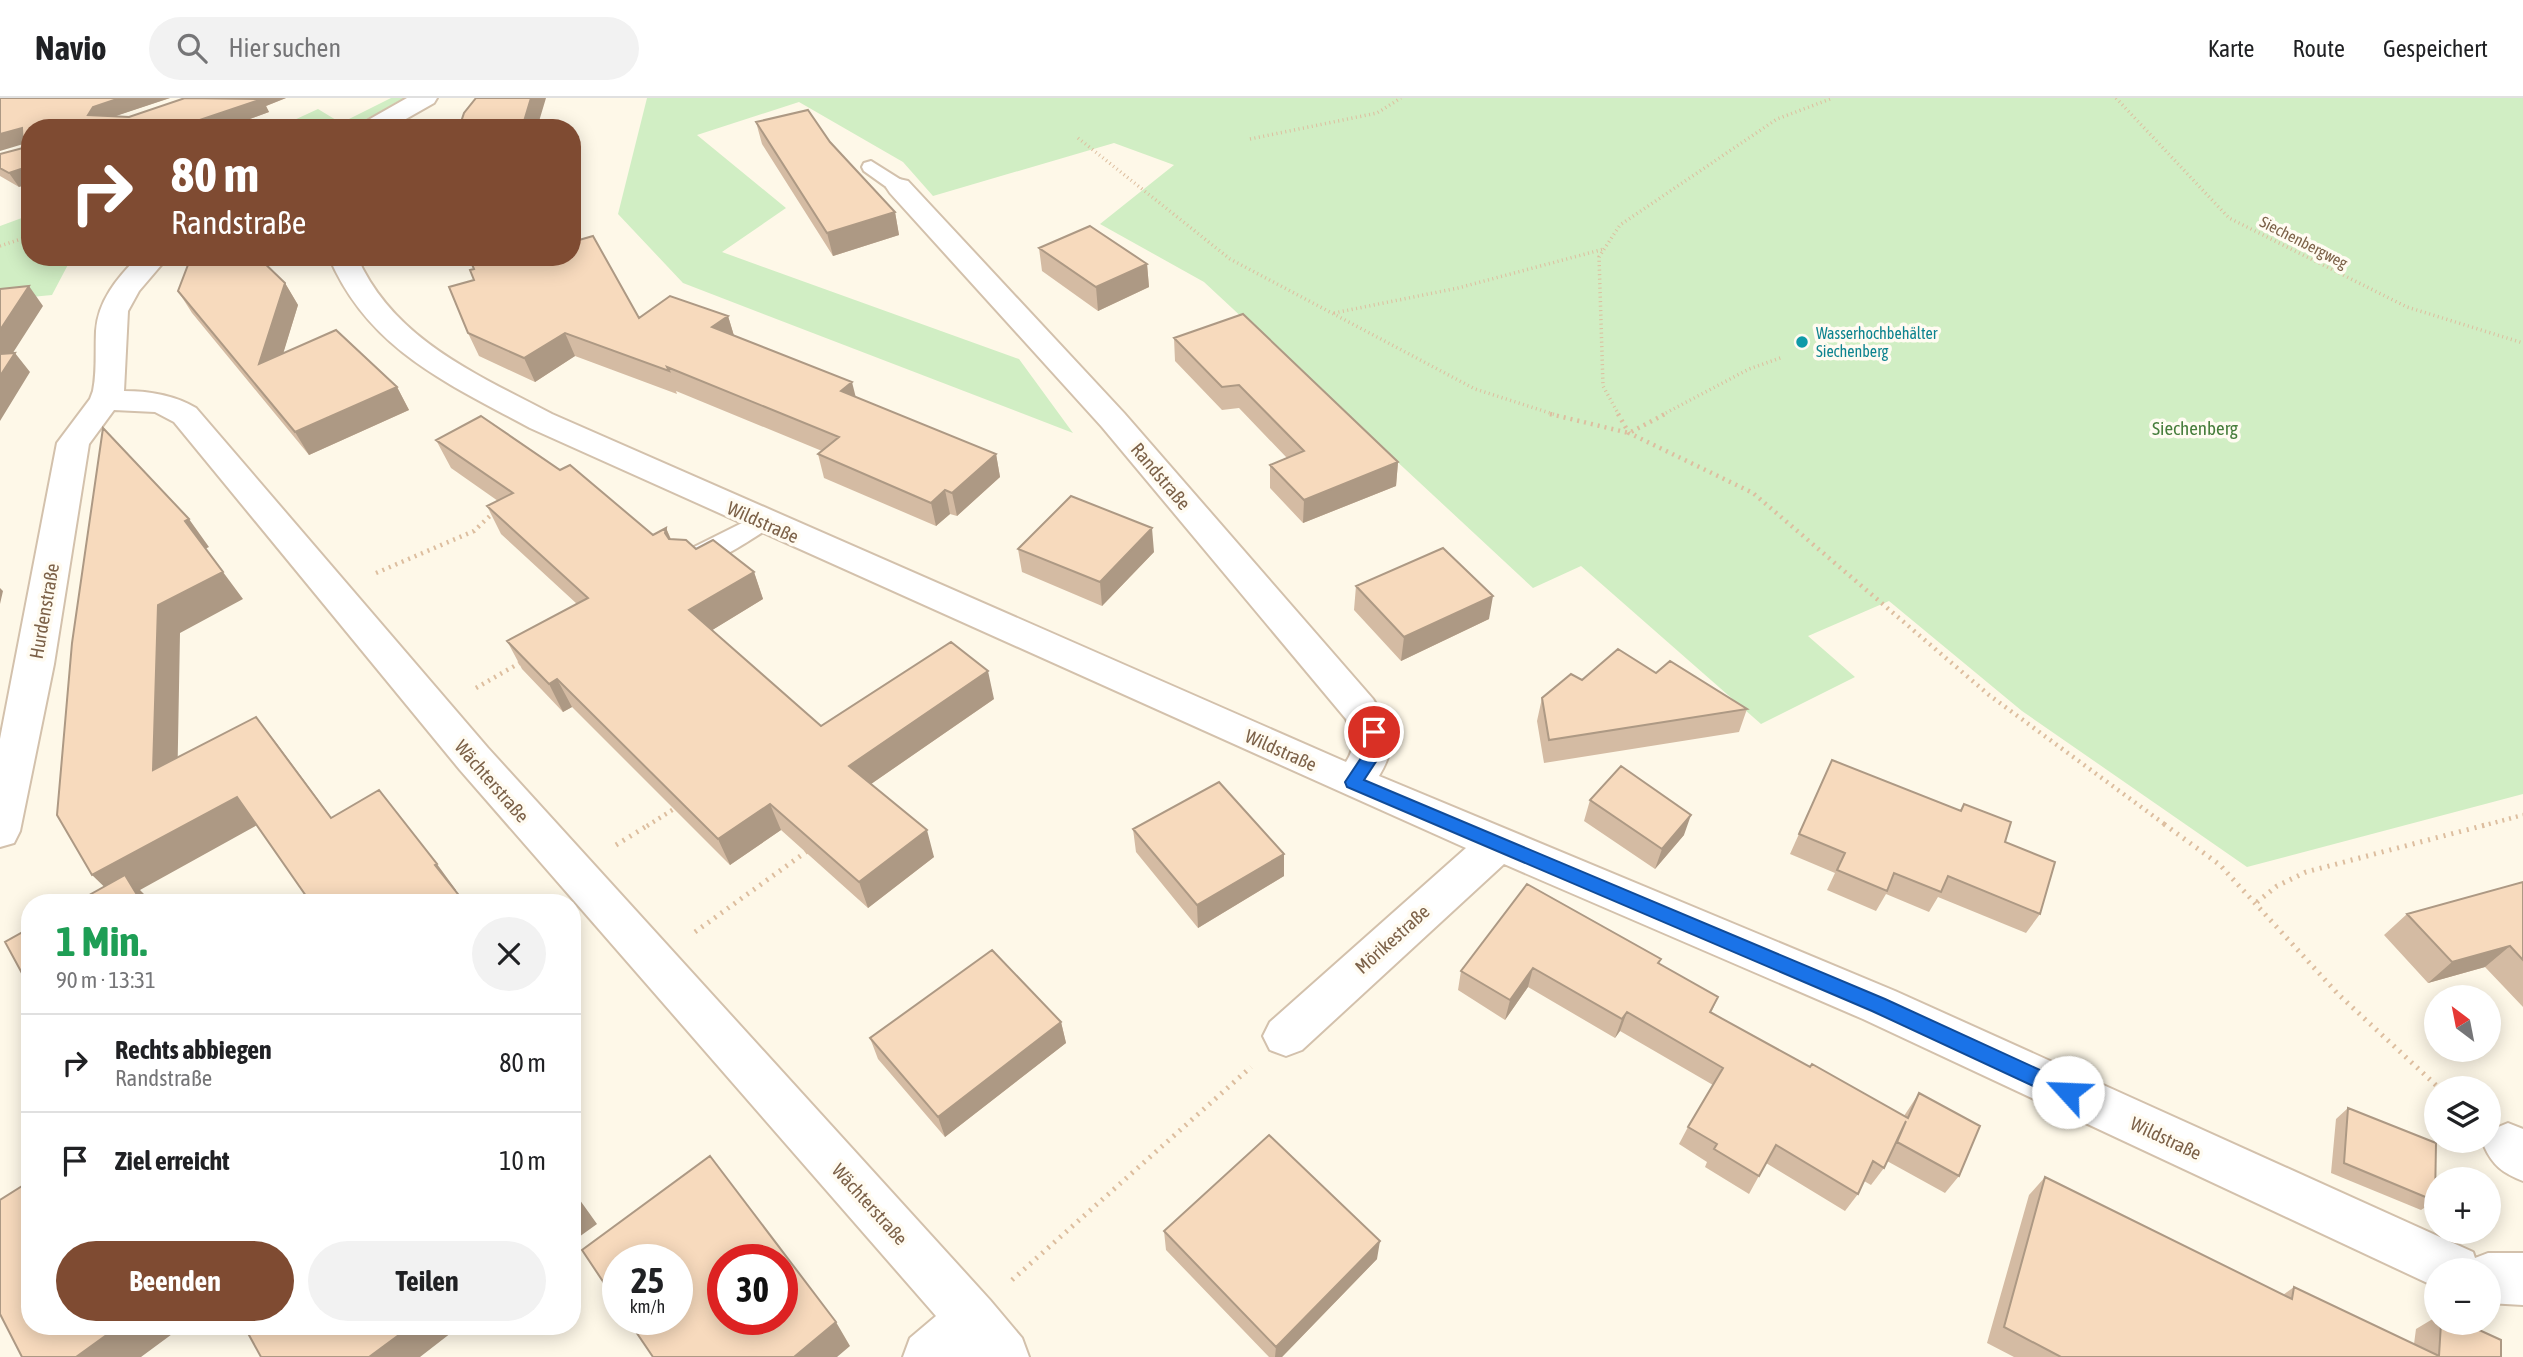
<!DOCTYPE html>
<html lang="de">
<head>
<meta charset="utf-8">
<style>
  :root { --surface:#fff; --page:#f2f2f2; --text:#202124; --muted:#757577; --line:#e0e0e0; --accent:#7f4b32 }
  body { margin:0; font-family:"Asap Condensed",sans-serif; background:var(--page); color:var(--text); height:100vh; display:flex; flex-direction:column; font-size:26px; white-space:nowrap }
  * { box-sizing:border-box; margin:0 }
  p { font-size:23px; color:var(--muted) }
  .icon { flex:none; width:38px; height:38px; fill:none; stroke:currentColor; stroke-width:2; stroke-linecap:round; stroke-linejoin:round }
  .map { position:relative; flex:1; overflow:hidden }
  .side { position:absolute; left:21px; top:796px; width:560px; height:441px; display:flex; flex-direction:column; background:var(--surface); border-radius:28px; box-shadow:0 4px 18px #0003 }
  .side>* { flex:none }
  .banner { position:absolute; left:21px; top:21px; width:560px; height:147px; border-radius:28px; box-shadow:0 4px 18px #0003; background:#7f4b32; color:#fff; overflow:hidden }
  .needle { width:46px; rotate:328deg }
  .buttons { position:absolute; left:2424px; top:887px; display:grid; gap:14px }
  .buttons a { display:grid; place-items:center; width:77px; height:77px; border-radius:50%; background:var(--surface); box-shadow:0 4px 18px #0003; font-size:35px }
  .speed { position:absolute; left:602px; top:1146px; display:flex; gap:14px; font-size:35px; font-weight:700; text-align:center }
  .speed>* { display:grid; place-content:center; width:91px; height:91px; border-radius:50%; background:var(--surface); box-shadow:0 4px 18px #0003; line-height:1 }
  .speed small { font-size:18px; font-weight:400 }
  .speed .limit { border:10px solid #d22; background:#fff; color:#111 }
  .pin { position:absolute; display:grid; place-items:center; width:60px; height:60px; color:#fff; margin:-30px; border:4px solid #fff; border-radius:50%; box-shadow:0 2px 7px #0007 }
  .me { position:absolute; width:77px; margin:-38px; rotate:295deg; stroke-linejoin:round; filter:drop-shadow(0 0 5px #0008) }
  .turn { display:flex; align-items:center; gap:24px; height:147px; padding:0 35px; font-size:32px }
  .turn .icon { width:91px; height:91px; stroke-width:2.5 }
  .turn b { display:block; font-size:49px; line-height:60px }
  .round { display:grid; place-items:center; flex:none; width:74px; height:74px; border-radius:37px; background:var(--page) }
  .head { display:flex; align-items:center; justify-content:space-between; height:119px; padding:0 35px }
  h1 { font-size:42px; font-weight:700; line-height:52px; color:#1e9e55 }
  .primary-button { display:flex; gap:14px; margin-top:auto; padding:14px 35px }
  .primary-button a { flex:1; height:80px; border-radius:42px; background:var(--accent); color:#fff; font-size:28px; font-weight:700; line-height:80px; text-align:center }
  .primary-button a+a { background:var(--page); color:var(--text) }
  ul { padding:0; list-style:none }
  li { display:flex; align-items:center; gap:21px; height:98px; padding:0 35px; border-top:2px solid var(--line) }
  li div { flex:1 }
  li b { display:block; font-size:26px }
  li em { font-style:normal }
  header { display:flex; align-items:center; gap:42px; box-sizing:border-box; height:98px; padding:0 35px; background:var(--surface); border-bottom:2px solid var(--line) }
  header strong { font-size:33px }
  nav { display:flex; gap:38px; margin-inline-start:auto; font-size:24px }
  .search { width:490px; height:63px; background:var(--page); display:flex; align-items:center; gap:18px; box-sizing:border-box; padding:0 24px; border-radius:38px; color:var(--muted); font-size:26px }
  .map>svg:first-child { display:block }
  .green { fill:#d1eec4 }
  .lines { fill:none; stroke-linecap:round; stroke-linejoin:round }
  .service-casing { stroke:#d3c1ac; stroke-width:4 }
  .minor-casing { stroke:#d3c1ac; stroke-width:4 }
  .path-far2 { stroke:#ddbe9f; stroke-width:3.5; stroke-dasharray:1 3.5; stroke-linecap:butt }
  .path-far1 { stroke:#ddbe9f; stroke-width:4.5; stroke-dasharray:2 5; stroke-linecap:butt }
  .path { stroke:#ddbe9f; stroke-width:5; stroke-dasharray:2 6; stroke-linecap:butt }
  .service { fill:#fff; fill-rule:evenodd }
  .minor { fill:#fff; fill-rule:evenodd }
  .wall { fill:#d4bba3 }
  .shaded-wall { fill:#ad9984 }
  .building { fill:#f7dabd; stroke:#ad9984; stroke-width:2; fill-rule:evenodd }
  .route { fill:#1a73e8; stroke:#114b97; stroke-width:2 }
  .culture-dot { fill:#0f9aa8; stroke:#fffbf1; stroke-width:2.5 }
  .labels { text-anchor:middle; dominant-baseline:central; stroke-width:7; stroke-linejoin:round; paint-order:stroke }
  .far-street-label { font-size:16px; fill:#7c6148; stroke:#fffbf1 }
  .far-culture-label { font-size:16px; fill:#0d838f; stroke:#fffbf1; text-anchor:start }
  .park-label { font-size:19px; fill:#477d3c; stroke:#fffbf1 }
  .street-label { font-size:19px; fill:#7c6148; stroke:#fffbf1 }
</style>
</head>
<body>
<header>
<strong>Navio</strong>
<div class="search"><svg class="icon" aria-label="search" viewBox="0 0 24 24"><circle cx="10" cy="10" r="6"/><path d="M15 15l6 6"/></svg>Hier suchen</div>
<nav><a>Karte</a><a>Route</a><a>Gespeichert</a></nav>
</header>
<div class="map">
<svg width="2523" height="1259" viewBox="0 0 2523 1259">
  <rect width="100%" height="100%" fill="#fef8e8"/>
  <path class="green" d="M 391,0 L 404,0 C 362,23 342,42 292,23 L 318,11 L 341,25 Z
    M 647,0 L 2523,0 L 2523,696 L 2247,769 L 2022,613 L 1889,503 L 1808,538 L 1855,579 L 1761,626 L 1581,468 L 1533,490 L 1204,184 L 1100,126 L 1174,67 L 1114,45 L 933,98 L 903,64 L 799,4 L 697,37 L 786,110 L 722,154 L 1019,261 L 1073,335 L 683,185 L 618,116 Z
    M 30,117 L 30,159 L 72,159 L 52,197 L 0,202 L 0,128 Z"/>
  <g class="lines">
    <defs>
      <path id="service" d="M 871,63 L 906,85 L 909,89 L 906,93 L 892,93 L 864,73 L 862,69 L 864,65 Z
        M 762,415 L 771,417 L 774,423 L 771,429 C 749,442 707,474 682,467 L 678,461 L 682,455 Z"/>
      <path id="minor" d="M 407,0 L 437,0 L 434,5 L 390,30 L 360,30 L 363,25 Z
        M 899,81 L 908,83 L 1124,315 L 1373,601 C 1392,633 1399,644 1379,678 L 1895,893 L 2473,1154 L 2475,1160 L 2488,1155 L 2523,1155 L 2523,1207 L 2488,1205 L 2488,1172 L 2436,1172 L 2436,1189 L 1863,921 L 1504,766 L 1302,952 L 1286,958 L 1270,952 L 1263,938 L 1270,924 L 1466,750 L 530,330 C 447,285 368,251 329,159 L 357,159 C 394,242 476,276 552,316 L 1346,664 C 1356,649 1354,637 1346,621 L 1102,329 L 890,95 L 886,89 L 890,83 Z
        M 138,159 L 168,159 L 139,193 L 128,213 L 124,293 C 149,293 174,297 196,310 L 488,650 L 990,1202 L 1022,1240 L 1029,1259 L 903,1259 L 910,1240 L 936,1218 L 460,672 L 174,324 L 155,314 L 114,312 L 89,346 L 54,566 L 20,733 L 14,745 L 0,749 L 0,641 L 57,345 L 90,301 L 93,293 C 97,273 95,254 96,233 C 98,203 117,180 138,159 Z
        M 2508,1025 L 2523,1031 L 2523,1083 C 2503,1075 2493,1068 2484,1048 L 2488,1043 L 2491,1032 Z"/>
    </defs>
    <use href="#service" class="service-casing"/>
    <use href="#minor" class="minor-casing"/>
    <path class="path-far2" d="M 2116,0 L 2229,120 L 2407,209 L 2523,245
      M 1078,40 L 1230,161 L 1475,291 L 1556,317
      M 1250,41 L 1377,15 L 1401,0
      M 0,148 L 30,138
      M 1334,215 L 1458,190 L 1604,151
      M 1619,317 L 1603,288 L 1599,159 L 1620,127 L 1777,21 L 1833,0
      M 1662,317 L 1749,271 L 1783,259"/>
    <path class="path-far1" d="M 1550,316 L 1629,335 L 1665,316
      M 1618,316 L 1629,335 L 1753,395 L 1989,597 L 2167,728
      M 376,475 L 474,433 L 494,414
      M 476,590 L 523,563
      M 647,728 L 677,709
      M 2482,728 L 2523,717"/>
    <path class="path" d="M 2164,726 L 2220,767 L 2338,896 L 2439,990
      M 616,747 L 650,726
      M 2257,804 L 2277,788 L 2306,774 L 2489,726
      M 695,834 L 810,751
      M 1012,1182 L 1251,969"/>
    <use href="#service" class="service"/>
    <use href="#minor" class="minor"/>
  </g>
  <path class="wall" d="M 0,0 L 170,0 L 115,18 L 129,19 L 185,0 L 286,0 L 266,8 L 269,14 L 225,30 L 30,30 L 19,89 L 0,78 L 0,56 L 23,50 L 23,46 Z
    M 756,24 L 830,44 L 895,114 L 899,137 L 833,158 L 762,46 Z
    M 1039,150 L 1147,166 L 1149,189 L 1098,213 L 1042,173 Z
    M 474,171 L 639,220 L 728,218 L 734,238 L 855,299 L 996,356 L 1000,379 L 957,418 L 950,416 L 936,428 L 824,380 L 818,356 L 822,353 L 676,293 L 677,296 L 575,258 L 535,284 L 479,258 L 468,235 Z
    M 285,185 L 298,207 L 283,255 L 397,289 L 409,312 L 309,357 L 192,215 L 178,193 Z
    M 1174,240 L 1398,364 L 1396,388 L 1303,425 L 1270,390 L 1270,367 L 1287,360 L 1239,310 L 1222,312 L 1175,263 Z
    M 436,342 L 653,437 L 666,430 L 671,441 L 754,474 L 763,501 L 712,532 L 821,628 L 994,601 L 871,686 L 934,759 L 868,810 L 781,732 L 730,767 L 572,609 L 563,614 L 522,571 L 507,543 L 577,506 L 501,436 L 487,408 L 498,403 L 451,370 Z
    M 1018,451 L 1154,454 L 1102,508 L 1022,474 Z
    M 1356,488 L 1489,521 L 1401,563 L 1354,512 Z
    M 1582,582 L 1747,611 L 1739,634 L 1544,665 L 1537,623 L 1542,600 Z
    M 1832,662 L 1960,713 L 1964,706 L 2005,744 L 2040,816 L 2026,835 L 1938,799 L 1929,814 L 1886,796 L 1876,813 L 1827,792 L 1835,775 L 1790,756 Z
    M 1590,702 L 1684,737 L 1655,771 L 1584,723 Z
    M 1133,731 L 1284,778 L 1198,830 L 1136,754 Z
    M 2523,784 L 2523,909 L 2485,869 L 2428,885 L 2384,837 L 2407,816 Z
    M 1661,861 L 1659,866 L 1718,899 L 1711,915 L 1810,969 L 1904,1018 L 1919,995 L 1959,1078 L 1945,1095 L 1887,1063 L 1884,1070 L 1871,1087 L 1864,1083 L 1858,1096 L 1845,1113 L 1766,1065 L 1749,1096 L 1705,1069 L 1707,1064 L 1679,1046 L 1688,1029 L 1713,987 L 1620,933 L 1615,940 L 1528,889 L 1505,922 L 1458,892 L 1461,873 Z
    M 1061,924 L 1066,945 L 945,1039 L 878,961 L 870,940 Z
    M 2348,1010 L 2435,1103 L 2421,1112 L 2331,1075 L 2336,1021 Z
    M 2045,1079 L 2283,1197 L 2294,1189 L 2414,1246 L 2416,1231 L 2436,1219 L 2436,1225 L 2464,1225 L 2501,1259 L 2014,1259 L 1987,1245 L 2029,1097 Z
    M 1164,1133 L 1377,1161 L 1282,1259 L 1269,1259 L 1166,1152 Z"/>
  <path class="shaded-wall" d="M 120,0 L 170,0 L 101,23 L 88,17 L 93,9 Z
    M 259,0 L 286,0 L 266,8 L 269,14 L 225,30 L 176,30 Z
    M 531,0 L 546,0 L 537,30 L 522,30 Z
    M 22,30 L 30,44 L 0,53 L 0,36 Z
    M 30,68 L 30,86 L 19,89 L 9,75 Z
    M 895,114 L 899,137 L 833,158 L 827,135 Z
    M 1147,166 L 1149,189 L 1098,213 L 1096,189 Z
    M 285,185 L 298,207 L 273,289 L 259,266 Z
    M 29,188 L 43,208 L 0,275 L 0,232 Z
    M 728,218 L 735,241 L 712,229 Z
    M 565,235 L 575,258 L 535,284 L 524,260 Z
    M 15,255 L 30,274 L 0,323 L 0,278 Z
    M 852,284 L 858,308 L 841,293 Z
    M 397,289 L 409,312 L 309,357 L 295,334 Z
    M 996,356 L 1000,379 L 957,418 L 952,395 Z
    M 1398,364 L 1396,388 L 1303,425 L 1304,402 Z
    M 945,392 L 950,416 L 936,428 L 931,405 Z
    M 189,421 L 209,449 L 205,451 L 185,423 Z
    M 666,430 L 677,457 L 665,435 Z
    M 1152,430 L 1154,454 L 1102,508 L 1100,484 Z
    M 223,474 L 243,501 L 180,535 L 177,699 L 153,672 L 158,507 Z
    M 754,474 L 763,501 L 701,539 L 689,512 Z
    M 0,490 L 3,493 L 0,506 Z
    M 1493,498 L 1489,521 L 1401,563 L 1404,539 Z
    M 988,573 L 994,601 L 858,695 L 849,668 Z
    M 557,581 L 572,609 L 563,614 L 549,586 Z
    M 256,619 L 277,646 L 351,746 L 331,720 Z
    M 237,699 L 259,726 L 140,792 L 153,805 L 119,803 L 92,777 Z
    M 770,706 L 781,732 L 730,767 L 718,741 Z
    M 1691,717 L 1684,737 L 1655,771 L 1662,751 Z
    M 927,732 L 934,759 L 868,810 L 859,784 Z
    M 1284,756 L 1284,778 L 1198,830 L 1197,807 Z
    M 437,766 L 456,792 L 454,793 L 435,767 Z
    M 2510,848 L 2485,869 L 2428,885 L 2452,864 Z
    M 1533,870 L 1528,889 L 1505,922 L 1510,902 Z
    M 1627,914 L 1620,933 L 1615,940 L 1622,921 Z
    M 1061,924 L 1066,945 L 945,1039 L 938,1019 Z
    M 572,1091 L 597,1126 L 572,1144 Z
    M 1380,1143 L 1377,1161 L 1282,1259 L 1275,1259 L 1276,1249 Z
    M 836,1224 L 850,1248 L 837,1259 L 794,1259 Z
    M 119,1228 L 183,1228 L 141,1259 L 76,1259 Z
    M 411,1228 L 460,1228 L 420,1259 L 369,1259 Z"/>
  <path class="building" d="M 0,0 L 120,0 L 93,9 L 88,17 L 129,19 L 185,0 L 262,1 L 176,30 L 30,30 L 30,68 L 9,75 L 0,70 L 0,56 L 23,50 L 22,30 L 0,36 Z
    M 476,0 L 531,0 L 522,30 L 459,30 L 464,15 Z
    M 808,12 L 830,44 L 895,114 L 827,135 L 756,24 Z
    M 1090,128 L 1147,166 L 1096,189 L 1039,150 Z
    M 593,138 L 639,220 L 670,198 L 728,218 L 712,229 L 852,284 L 841,293 L 996,356 L 952,395 L 945,392 L 931,405 L 818,356 L 839,339 L 667,269 L 669,273 L 565,235 L 524,260 L 468,235 L 449,189 L 474,182 L 470,172 L 474,171 L 469,159 L 572,159 L 572,144 Z
    M 191,159 L 258,159 L 285,185 L 259,266 L 336,232 L 397,289 L 295,334 L 178,193 Z
    M 29,188 L 0,232 L 0,191 Z
    M 1243,216 L 1398,364 L 1304,402 L 1270,367 L 1304,353 L 1239,287 L 1222,289 L 1174,240 Z
    M 15,255 L 0,278 L 0,256 Z
    M 481,318 L 560,372 L 570,367 L 653,437 L 666,430 L 665,435 L 669,441 L 686,442 L 696,451 L 713,442 L 754,474 L 689,512 L 821,628 L 951,544 L 988,573 L 849,668 L 927,732 L 859,784 L 770,706 L 718,741 L 557,581 L 549,586 L 507,543 L 588,500 L 487,408 L 513,395 L 436,342 Z
    M 103,330 L 189,421 L 185,423 L 223,474 L 158,507 L 153,672 L 256,619 L 331,720 L 379,692 L 437,766 L 435,767 L 465,805 L 311,805 L 237,699 L 92,777 L 57,717 L 72,545 Z
    M 1071,398 L 1152,430 L 1100,484 L 1018,451 Z
    M 1443,450 L 1493,498 L 1404,539 L 1356,488 Z
    M 1618,551 L 1656,575 L 1670,563 L 1747,611 L 1549,642 L 1542,600 L 1571,576 L 1582,582 Z
    M 1832,662 L 1961,713 L 1964,706 L 2011,724 L 2005,744 L 2055,764 L 2040,816 L 1948,778 L 1941,794 L 1894,775 L 1887,793 L 1837,772 L 1845,755 L 1799,736 Z
    M 1621,668 L 1691,717 L 1662,751 L 1590,702 Z
    M 1219,684 L 1284,756 L 1197,807 L 1133,731 Z
    M 125,777 L 142,805 L 75,805 Z
    M 2523,784 L 2523,862 L 2510,848 L 2452,864 L 2407,816 Z
    M 1527,786 L 1661,861 L 1658,865 L 1718,899 L 1710,914 L 1810,969 L 1812,966 L 1908,1020 L 1919,995 L 1980,1028 L 1959,1078 L 1897,1044 L 1906,1023 L 1884,1070 L 1873,1063 L 1858,1096 L 1776,1047 L 1759,1078 L 1714,1051 L 1717,1046 L 1688,1029 L 1723,970 L 1627,914 L 1622,921 L 1533,870 L 1510,902 L 1461,873 Z
    M 30,830 L 30,890 L 5,844 Z
    M 992,852 L 1061,924 L 938,1019 L 870,940 Z
    M 2348,1010 L 2436,1045 L 2435,1103 L 2344,1065 Z
    M 1269,1037 L 1380,1143 L 1276,1249 L 1164,1133 Z
    M 710,1058 L 836,1224 L 794,1259 L 653,1259 L 628,1222 L 677,1222 L 677,1162 L 618,1162 L 618,1206 L 582,1152 ZM 723,1162 L 782,1162 L 782,1222 L 723,1222 Z
    M 2045,1079 L 2292,1201 L 2294,1189 L 2439,1258 L 2441,1225 L 2464,1225 L 2501,1242 L 2501,1259 L 2061,1259 L 2004,1229 Z
    M 30,1083 L 30,1228 L 119,1228 L 76,1259 L 22,1259 L 0,1216 L 0,1102 Z
    M 572,1095 L 579,1104 L 572,1109 Z
    M 244,1228 L 411,1228 L 369,1259 L 261,1259 Z"/>
  <path class="route" d="M 1374,628 L 1382,634 L 1381,656 L 1364,682 L 1885,901 L 2075,988 L 2078,994 L 2075,1001 L 2068,1003 L 2061,1001 L 1872,913 L 1347,689 L 1345,684 L 1365,654 L 1366,634 Z"/>
  <circle class="culture-dot" cx="1802" cy="244" r="7"/>
  <g class="labels">
    <g class="far-street-label">
      <text transform="translate(2304 144) rotate(27)">Siechenbergweg</text>
    </g>
    <g class="far-culture-label">
      <text x="1816" y="235">Wasserhochbehälter<tspan x="1816" dy="18">Siechenberg</tspan></text>
    </g>
    <g class="park-label">
      <text x="2195" y="330">Siechenberg</text>
    </g>
    <g class="street-label">
      <text transform="translate(1161 378) rotate(50)">Randstraße</text>
      <text transform="translate(763 424) rotate(24)">Wildstraße</text>
      <text transform="translate(44 513) rotate(-80)">Hurdenstraße</text>
      <text transform="translate(1281 652) rotate(24)">Wildstraße</text>
      <text transform="translate(492 683) rotate(49)">Wächterstraße</text>
      <text transform="translate(1392 841) rotate(-42)">Mörikestraße</text>
      <text transform="translate(2166 1040) rotate(25)">Wildstraße</text>
      <text transform="translate(870 1106) rotate(48)">Wächterstraße</text>
    </g>
  </g>
</svg>
<div class="buttons">
<a><svg class="needle" viewBox="-14 -14 28 28"><path d="M0-13l5 13h-10z" fill="#e53935"/><path d="M0 13l5-13h-10z" fill="#757577"/></svg></a>
<a><svg class="icon" aria-label="layers" viewBox="0 0 24 24"><path d="M12 4l9 5-9 5-9-5zM3 14l9 5 9-5"/></svg></a>
<a>+</a>
<a>−</a>
</div>
<div class="speed"><div>25<small>km/h</small></div><div class="limit">30</div></div>
<div class="pin" style="left:1374px;top:634px;background:#d93025"><svg class="icon" aria-label="arrive" viewBox="0 0 24 24"><path d="M6 21V4h12l-3 4 3 4H6"/></svg></div>
<svg class="me" style="left:2068px;top:994px" viewBox="-20 -20 40 40"><circle r="19" fill="#fff"/><path d="M0-13L10 11 0 6-10 11z" fill="#1a73e8"/></svg>
<div class="banner">
<div class="turn"><svg class="icon" aria-label="right" viewBox="0 0 24 24"><path d="M7 20v-9h11M14 6l5 5-5 5"/></svg><div><b>80 m</b>Randstraße</div></div>
</div>
<section class="side">
<div class="head"><div><h1>1 Min.</h1><p>90 m · 13:31</p></div><a class="round"><svg class="icon" aria-label="close" viewBox="0 0 24 24"><path d="M6 6l12 12M18 6L6 18"/></svg></a></div>
<ul>
<li><svg class="icon" aria-label="right" viewBox="0 0 24 24"><path d="M7 20v-9h11M14 6l5 5-5 5"/></svg><div><b>Rechts abbiegen</b><p>Randstraße</p></div><em>80 m</em></li>
<li><svg class="icon" aria-label="arrive" viewBox="0 0 24 24"><path d="M6 21V4h12l-3 4 3 4H6"/></svg><div><b>Ziel erreicht</b></div><em>10 m</em></li>
</ul>
<div class="primary-button"><a>Beenden</a><a>Teilen</a></div>
</section>
</div>
</body>
</html>
